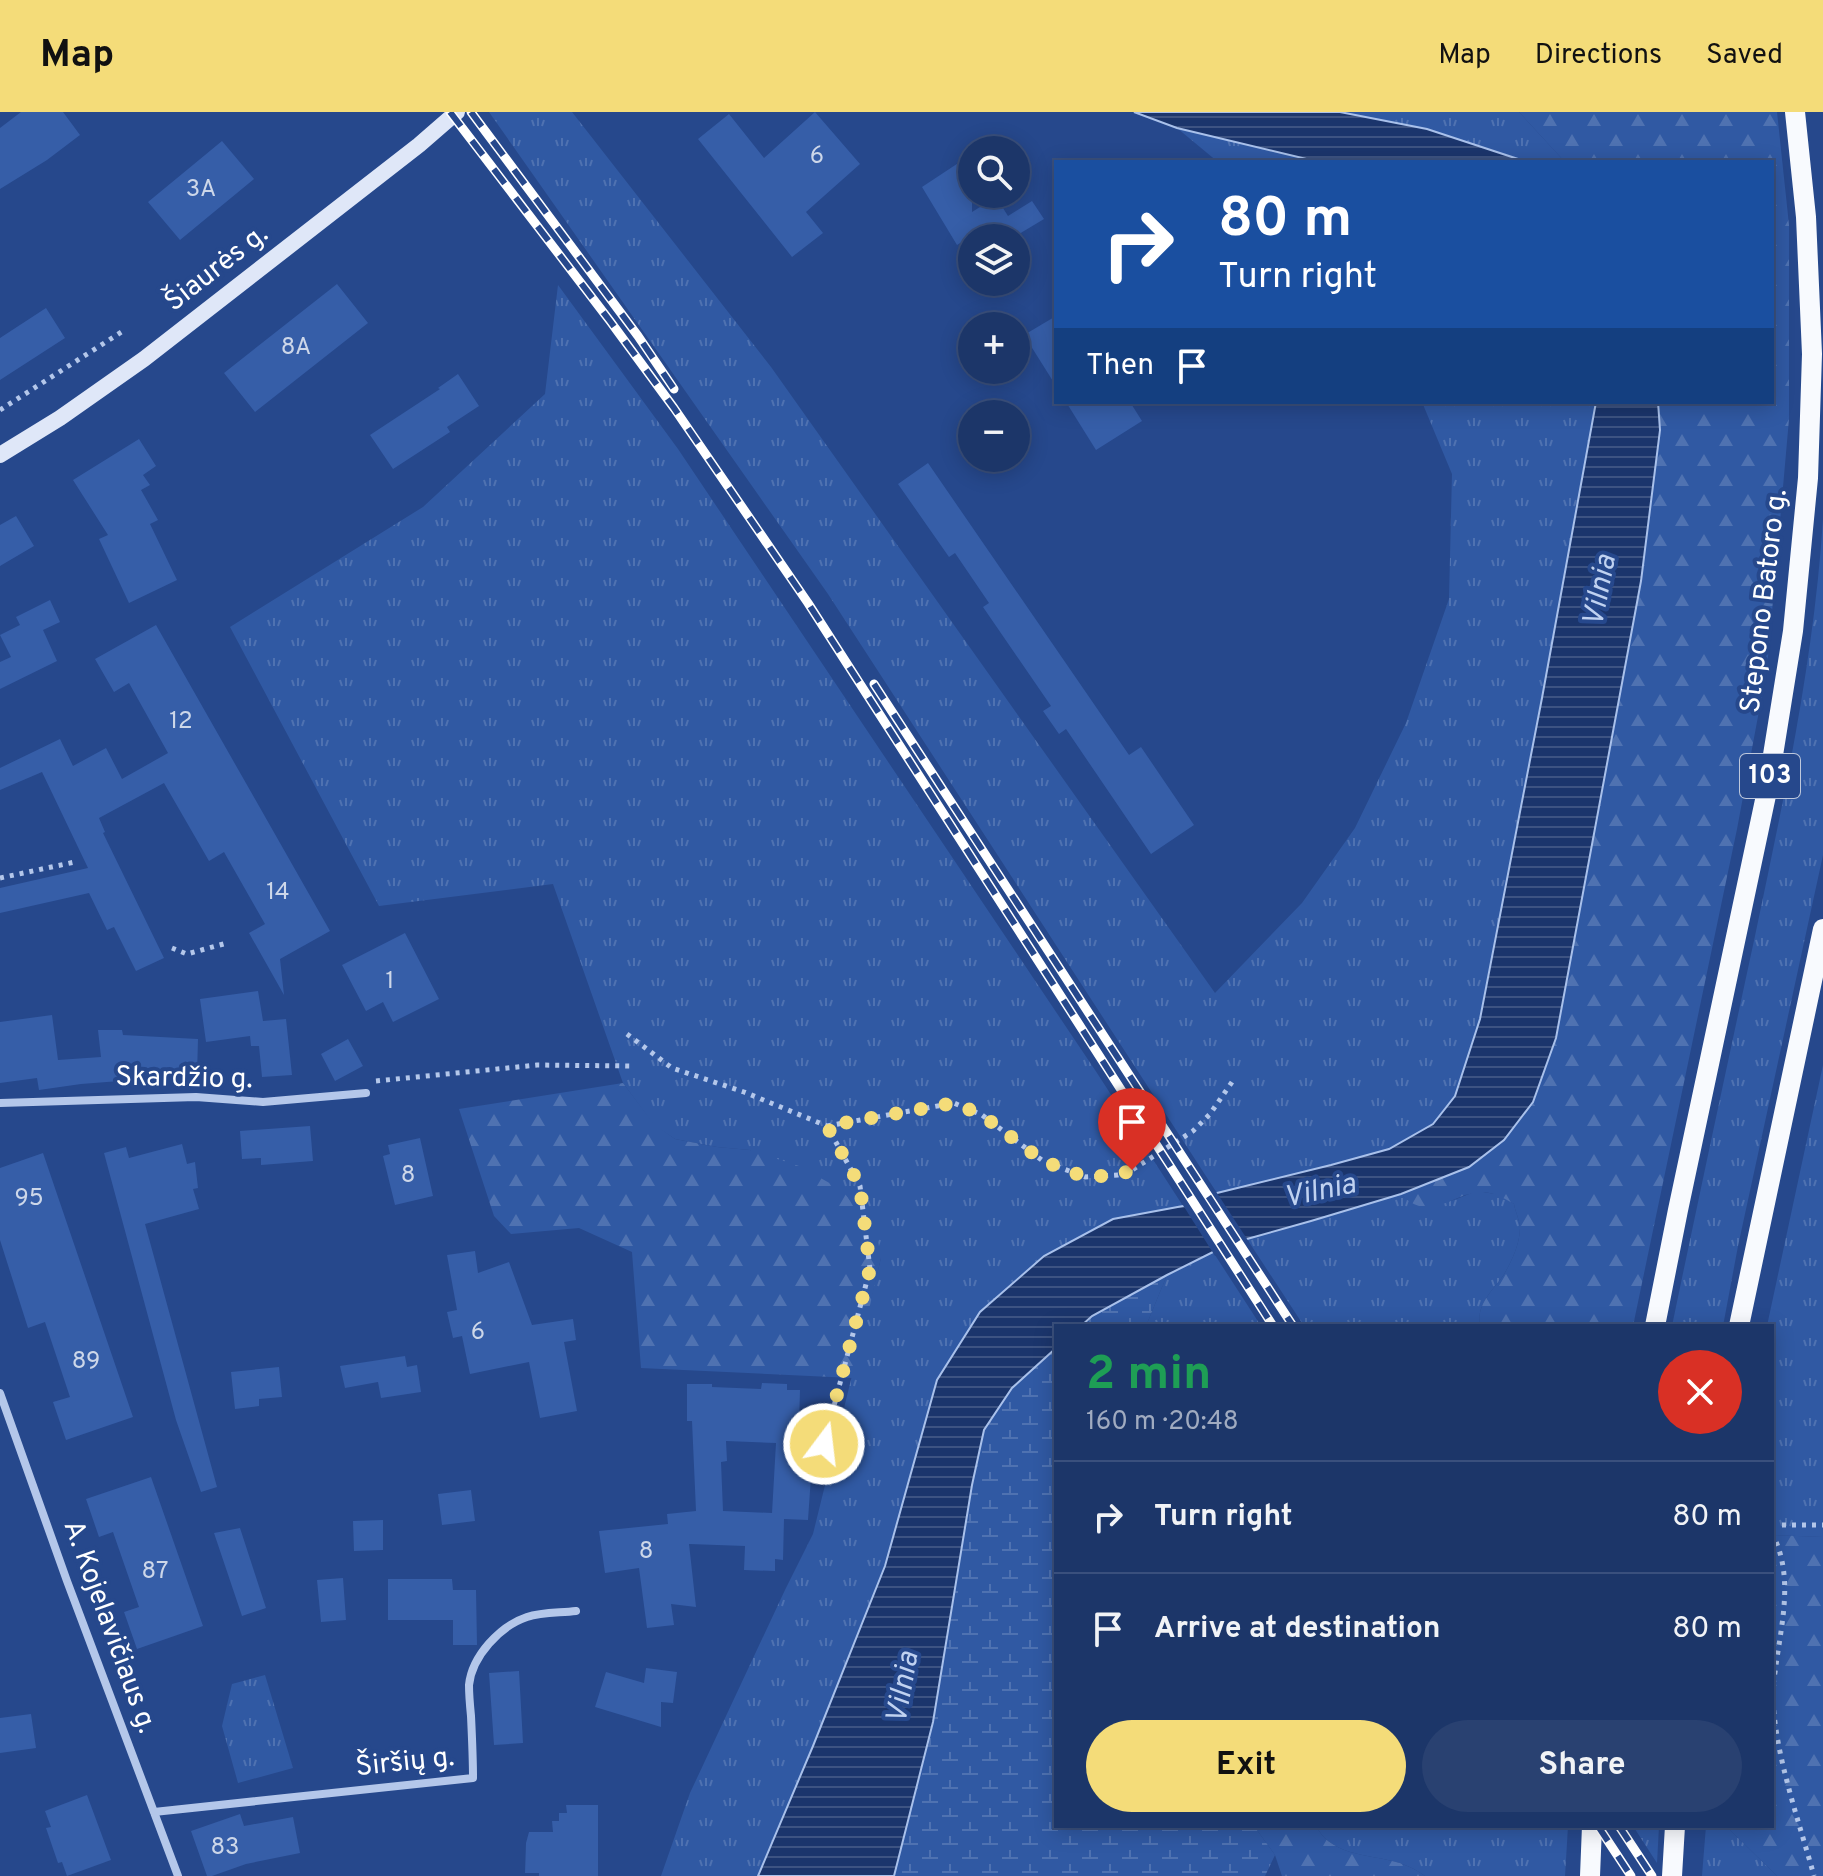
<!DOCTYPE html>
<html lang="en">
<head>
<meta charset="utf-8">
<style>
  :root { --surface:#1c3669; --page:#294171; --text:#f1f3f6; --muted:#a0abc0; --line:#3a507d; --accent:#f4dc79 }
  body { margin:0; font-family:Overpass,sans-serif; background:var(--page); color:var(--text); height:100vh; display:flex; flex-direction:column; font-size:30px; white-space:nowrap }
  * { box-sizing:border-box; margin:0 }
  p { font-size:26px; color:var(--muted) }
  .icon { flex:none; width:44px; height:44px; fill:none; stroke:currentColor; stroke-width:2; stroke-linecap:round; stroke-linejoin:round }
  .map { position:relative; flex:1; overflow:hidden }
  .drawer { position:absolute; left:1054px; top:1212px; width:720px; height:504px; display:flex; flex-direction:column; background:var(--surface); border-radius:0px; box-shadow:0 4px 20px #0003,0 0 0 2px var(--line) }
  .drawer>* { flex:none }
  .hud { position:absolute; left:1054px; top:48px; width:720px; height:244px; border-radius:0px; box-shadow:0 4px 20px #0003,0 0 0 2px var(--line); background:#1a4fa0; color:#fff; overflow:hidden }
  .controls { position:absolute; left:958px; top:24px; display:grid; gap:16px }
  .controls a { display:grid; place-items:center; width:72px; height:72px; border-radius:50%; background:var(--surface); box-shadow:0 4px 20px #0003,0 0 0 2px var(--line); font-size:40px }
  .pin { position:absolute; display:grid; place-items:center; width:68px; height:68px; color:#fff; margin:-82px -34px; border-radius:50% 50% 50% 0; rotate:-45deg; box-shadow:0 0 8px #0007 }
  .pin .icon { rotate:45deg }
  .me { position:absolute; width:88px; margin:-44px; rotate:15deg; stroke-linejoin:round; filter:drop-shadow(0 0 6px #0008) }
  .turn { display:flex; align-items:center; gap:28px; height:168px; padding:0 32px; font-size:36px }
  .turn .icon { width:104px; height:104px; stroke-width:2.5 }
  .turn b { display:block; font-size:56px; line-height:68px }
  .then { display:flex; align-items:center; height:76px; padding:0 32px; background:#0003; gap:16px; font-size:30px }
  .round { display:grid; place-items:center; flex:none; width:84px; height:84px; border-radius:42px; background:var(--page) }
  .head { display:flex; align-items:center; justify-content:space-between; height:136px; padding:0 32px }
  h1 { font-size:48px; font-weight:700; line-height:60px; color:#1e9e55 }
  .cta { display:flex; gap:16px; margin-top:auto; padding:16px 32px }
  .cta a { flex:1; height:92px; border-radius:48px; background:var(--accent); color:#111; font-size:32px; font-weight:700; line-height:92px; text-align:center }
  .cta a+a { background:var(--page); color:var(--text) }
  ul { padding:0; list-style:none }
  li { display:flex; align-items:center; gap:24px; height:112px; padding:0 32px; border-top:2px solid var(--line) }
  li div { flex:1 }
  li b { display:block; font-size:30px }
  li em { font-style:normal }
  header { display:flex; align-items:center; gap:48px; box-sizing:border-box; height:112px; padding:0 40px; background:var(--accent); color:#111 }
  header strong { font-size:38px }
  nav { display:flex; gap:44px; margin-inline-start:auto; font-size:28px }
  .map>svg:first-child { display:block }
  .grass { fill:url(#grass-tufts) }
  .forest { fill:url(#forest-firs) }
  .wetland { fill:url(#wetland-marsh) }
  .water { fill:url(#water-rules); stroke:#a9c1eb; stroke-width:2 }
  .pier { fill:#26488c }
  .building { fill:#365ea8; fill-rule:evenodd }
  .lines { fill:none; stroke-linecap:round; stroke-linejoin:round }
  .path { stroke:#b4c7ea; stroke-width:5; stroke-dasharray:4 6; stroke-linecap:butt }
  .minor { stroke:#b4c7ea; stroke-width:8 }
  .secondary { stroke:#dfe7f8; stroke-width:16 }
  .primary { stroke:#f8fafe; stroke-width:20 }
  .rail-casing { stroke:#fff; stroke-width:9 }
  .rail { stroke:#26488c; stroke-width:6; stroke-dasharray:18; stroke-linecap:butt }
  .route { stroke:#f4dc79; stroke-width:14; stroke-dasharray:0 25.2 }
  .labels { text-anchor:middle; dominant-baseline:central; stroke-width:8; stroke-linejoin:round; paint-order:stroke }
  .number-label { font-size:24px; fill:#cdd7e9 }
  .shield { fill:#26488c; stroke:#bec8dc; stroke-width:2 }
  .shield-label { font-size:26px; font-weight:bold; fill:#fff }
  .street-label { font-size:28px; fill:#fff; stroke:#26488c }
  .water-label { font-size:30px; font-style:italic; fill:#c0d2f1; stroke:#26488c }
</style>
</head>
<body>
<header>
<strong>Map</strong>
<nav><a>Map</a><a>Directions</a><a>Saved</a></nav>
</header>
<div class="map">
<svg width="1823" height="1764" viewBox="0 0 1823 1764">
  <defs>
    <pattern id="grass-tufts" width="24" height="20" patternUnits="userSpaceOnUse" patternTransform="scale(2)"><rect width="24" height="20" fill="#3059a3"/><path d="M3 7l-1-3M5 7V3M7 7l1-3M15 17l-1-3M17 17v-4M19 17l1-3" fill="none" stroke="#4f72b1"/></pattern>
    <pattern id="forest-firs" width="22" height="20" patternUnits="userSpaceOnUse" patternTransform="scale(2)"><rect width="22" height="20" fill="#3059a3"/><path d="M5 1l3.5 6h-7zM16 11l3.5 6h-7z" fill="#4f72b1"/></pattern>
    <pattern id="wetland-marsh" width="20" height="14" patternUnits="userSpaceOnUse" patternTransform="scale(2)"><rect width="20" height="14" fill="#3059a3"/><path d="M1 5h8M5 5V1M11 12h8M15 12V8" fill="none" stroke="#4f72b1"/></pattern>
    <pattern id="water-rules" width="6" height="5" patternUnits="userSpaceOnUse" patternTransform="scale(2)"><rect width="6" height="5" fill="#1b356c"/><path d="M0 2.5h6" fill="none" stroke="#3d5382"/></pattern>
  </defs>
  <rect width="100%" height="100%" fill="#26488c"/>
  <path class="grass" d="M 489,0 L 572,0 L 771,255 L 1215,881 L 1302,791 L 1355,716 L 1406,611 L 1449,487 L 1452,362 L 1422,290 L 1596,290 L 1542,586 L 1480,907 L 1455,984 L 1433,1012 L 1389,1037 L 1331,1053 L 1217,1081 L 828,482 Z
    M 1340,0 L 1519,0 L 1565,50 L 1527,50 L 1427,17 Z
    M 1177,16 L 1316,49 L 1319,50 L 1218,50 Z
    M 558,173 L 678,337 L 1097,961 L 1183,1094 L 1113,1107 L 937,1268 L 885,1454 L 813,1634 L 758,1764 L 661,1764 L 690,1681 L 785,1478 L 813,1422 L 881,1146 L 750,1038 L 717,1035 L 675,1027 L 654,1013 L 623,971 L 553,772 L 379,794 L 230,515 L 423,395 L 545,282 Z
    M 1823,407 L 1823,743 L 1738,1134 L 1723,1214 L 1672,1214 C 1699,1084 1727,954 1755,824 C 1784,686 1814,548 1823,407 Z
    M 1823,953 L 1823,1425 L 1772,1423 L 1772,1214 L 1767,1214 Z
    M 1477,1079 L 1501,1083 L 1514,1092 C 1515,1099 1520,1109 1520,1116 C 1520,1132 1511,1151 1503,1164 C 1492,1179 1476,1193 1480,1214 L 1304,1214 L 1247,1127 L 1311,1109 L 1401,1082 C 1422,1104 1453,1088 1477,1079 Z
    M 1213,1140 L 1261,1214 L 1146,1214 L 1167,1163 Z
    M 265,1563 L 293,1656 L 238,1671 L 222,1614 L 232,1572 Z
    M 1316,1714 L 1568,1714 L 1565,1764 L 1425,1764 C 1394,1740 1355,1750 1328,1729 C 1323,1725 1319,1719 1316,1714 Z
    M 1633,1714 L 1659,1714 L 1657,1751 Z
    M 1706,1714 L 1726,1714 L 1777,1764 L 1702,1764 Z"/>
  <path class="forest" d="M 1519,0 L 1777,0 L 1789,113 L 1789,307 L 1767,556 L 1737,717 L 1633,1214 L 1480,1214 C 1476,1193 1492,1179 1503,1164 C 1511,1151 1520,1132 1520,1116 C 1520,1109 1515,1099 1514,1092 C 1503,1085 1491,1079 1478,1080 C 1475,1080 1468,1083 1465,1083 C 1440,1093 1423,1105 1401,1082 L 1469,1055 L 1533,990 L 1556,926 L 1641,469 L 1660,318 L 1658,290 L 1772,290 L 1772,50 L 1565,50 Z
    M 623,971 L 654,1012 L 675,1027 L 717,1035 L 750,1038 L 799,1054 L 842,1078 L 877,1123 L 881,1146 L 853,1266 L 641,1256 L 632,1140 L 579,1116 L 511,1122 L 494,1104 L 459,997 Z
    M 1772,1423 L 1823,1425 L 1823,1764 L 1777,1764 L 1726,1714 L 1772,1714 Z
    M 1254,1714 L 1316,1714 C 1319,1719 1323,1725 1328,1729 C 1355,1750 1394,1740 1425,1764 L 1282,1764 L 1275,1743 Z"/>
  <path class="wetland" d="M 1167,1163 L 1146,1214 L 1081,1214 L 1092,1204 Z
    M 1056,1236 L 1056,1714 L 1254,1714 L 1275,1743 L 1265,1764 L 894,1764 L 933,1610 L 972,1373 L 984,1318 L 1012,1276 Z"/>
  <path class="water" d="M 1134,0 L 1340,0 L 1427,17 L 1527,50 L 1319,50 L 1177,16 Z
    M 1596,290 L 1658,290 L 1660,318 L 1641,469 L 1556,926 L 1533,990 L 1504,1028 L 1469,1055 L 1401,1082 L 1311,1109 L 1247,1127 L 1213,1140 L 1167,1163 L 1092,1204 L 1081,1214 L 1056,1214 L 1056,1236 L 1012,1276 L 984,1318 L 972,1373 L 933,1610 L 894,1764 L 758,1764 L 813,1634 L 885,1454 L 937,1268 L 980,1200 L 1044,1144 L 1113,1107 L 1183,1094 L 1217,1081 L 1331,1053 L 1389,1037 L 1433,1012 L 1455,984 L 1480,907 L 1542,586 Z"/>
  <path class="pier" d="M 1215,1078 L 1249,1130 L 1215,1144 L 1181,1090 Z"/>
  <path class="building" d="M 21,0 L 63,0 L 80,23 L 47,48 L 0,77 L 0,16 Z
    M 815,0 L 860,52 L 806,100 L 823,121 L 792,145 L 698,27 L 729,2 L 764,46 Z
    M 222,29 L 254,67 L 180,128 L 148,90 Z
    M 972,42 L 972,100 L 996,85 L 1008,104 L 1032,89 L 1044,107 L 1019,122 L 1021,126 L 968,126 L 957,133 L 922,75 Z
    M 337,172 L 368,211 L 255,300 L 224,261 Z
    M 46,196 L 65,226 L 0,268 L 0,226 Z
    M 1056,204 L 1056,274 L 1024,223 Z
    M 458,262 L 479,294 L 447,315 L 450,320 L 393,357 L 370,323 L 440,277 L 438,276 Z
    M 1066,290 L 1130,290 L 1142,309 L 1096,338 Z
    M 139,327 L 156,354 L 143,363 L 150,373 L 141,378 L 158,408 L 150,412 L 177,468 L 129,491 L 99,427 L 108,423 L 73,368 Z
    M 928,351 L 1129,643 L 1141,635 L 1194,713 L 1151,742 L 1066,617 L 1059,622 L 1043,599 L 1051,594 L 983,495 L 989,491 L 955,441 L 949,445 L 898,372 Z
    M 16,404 L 34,434 L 0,454 L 0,413 Z
    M 50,488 L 60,510 L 43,518 L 57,549 L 0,577 L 0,550 L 11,545 L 0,523 L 20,513 L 16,505 Z
    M 156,513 L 330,819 L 280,847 L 284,883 L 249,821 L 265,812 L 224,740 L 209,749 L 164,671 L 99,706 L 105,720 L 103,721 L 164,846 L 136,859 L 114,815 L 107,818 L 89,781 L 0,801 L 0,776 L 88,756 L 42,660 L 0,678 L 0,656 L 60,627 L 73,654 L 106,636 L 122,667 L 168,641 L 129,571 L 114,580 L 95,547 Z
    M 405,821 L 439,887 L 393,910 L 383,890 L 366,899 L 342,853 Z
    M 258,879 L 263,909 L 286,907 L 292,963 L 262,965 L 259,934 L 251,934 L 250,924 L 206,930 L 200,887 Z
    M 52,903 L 58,948 L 101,945 L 98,918 L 122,918 L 123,923 L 198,927 L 197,963 L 81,972 L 39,978 L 37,966 L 0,971 L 0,910 Z
    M 348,927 L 363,954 L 335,969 L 321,942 Z
    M 310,1014 L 313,1049 L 261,1053 L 261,1046 L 242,1047 L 240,1019 Z
    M 420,1026 L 433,1084 L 395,1093 L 383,1044 L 390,1042 L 388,1033 Z
    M 182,1032 L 187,1052 L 195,1050 L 198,1076 L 193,1077 L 199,1097 L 145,1112 L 217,1375 L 201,1380 L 176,1308 L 104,1041 L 126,1035 L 129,1046 Z
    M 43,1041 L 133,1305 L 66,1328 L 53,1290 L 70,1285 L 45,1210 L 28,1216 L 0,1128 L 0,1056 Z
    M 475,1139 L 478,1161 L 509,1150 L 532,1213 L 573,1207 L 576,1228 L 564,1230 L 577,1299 L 540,1306 L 529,1250 L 470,1262 L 462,1224 L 453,1226 L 447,1200 L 457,1198 L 447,1143 Z
    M 405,1244 L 407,1255 L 417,1253 L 421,1280 L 381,1286 L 378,1270 L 345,1276 L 340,1254 Z
    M 279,1255 L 282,1285 L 259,1287 L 259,1294 L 235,1297 L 231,1260 Z
    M 762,1271 L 787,1272 L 787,1278 L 800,1278 L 798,1349 L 812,1350 L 808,1408 L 784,1407 L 783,1448 L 775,1447 L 775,1459 L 744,1458 L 745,1434 L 689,1432 L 696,1495 L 671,1492 L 674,1513 L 647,1516 L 639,1456 L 605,1461 L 599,1419 L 668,1412 L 667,1402 L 696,1399 L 692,1309 L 687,1309 L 687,1272 L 712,1272 L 712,1275 L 761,1277 ZM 726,1329 L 776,1331 L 772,1401 L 723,1399 L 721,1350 L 727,1349 Z
    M 151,1365 L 203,1514 L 137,1537 L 124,1500 L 139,1495 L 113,1420 L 99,1425 L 86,1387 Z
    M 471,1378 L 475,1409 L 442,1413 L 438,1382 Z
    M 383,1408 L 383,1438 L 354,1439 L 353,1409 Z
    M 240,1416 L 266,1496 L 242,1504 L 214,1421 Z
    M 343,1466 L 346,1508 L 321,1510 L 317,1468 Z
    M 388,1467 L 452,1467 L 453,1478 L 476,1478 L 477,1533 L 453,1533 L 453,1508 L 388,1508 Z
    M 646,1556 L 677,1560 L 673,1591 L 661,1590 L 661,1615 L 595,1595 L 606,1560 L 644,1571 Z
    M 519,1559 L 523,1631 L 494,1633 L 489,1561 Z
    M 31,1602 L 36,1636 L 0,1641 L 0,1606 Z
    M 87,1683 L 111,1748 L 67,1764 L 62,1750 L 58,1751 L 46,1716 L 51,1715 L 45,1699 Z
    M 566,1693 L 598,1693 L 598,1764 L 539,1764 L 539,1761 L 525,1761 L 526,1731 L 529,1720 L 553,1720 L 552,1709 L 559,1709 L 559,1701 L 567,1701 Z
    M 240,1702 L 244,1714 L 293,1705 L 300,1741 L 246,1752 L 212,1764 L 207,1764 L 191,1719 Z"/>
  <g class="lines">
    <path class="path" d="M 0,298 L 123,219
      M 0,766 L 75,750
      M 172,836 L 187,842 L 227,831
      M 627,922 L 672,956 L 744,980 L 827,1014 L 860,1074 L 870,1157 L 824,1332
      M 376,969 L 537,953 L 631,954
      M 827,1014 L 954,991 L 982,1003 L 1043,1049 L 1085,1065 L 1118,1063 L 1132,1058 L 1193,1019 L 1210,1002 L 1232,970
      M 1772,1413 L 1823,1413
      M 1772,1421 C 1794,1463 1782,1509 1776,1553 C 1775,1563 1772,1574 1773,1584 C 1774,1640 1799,1709 1814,1764"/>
    <path class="minor" d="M 0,991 L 196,985 L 263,990 L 366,981
      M 0,1281 L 67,1469 L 178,1764
      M 154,1700 L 473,1666 C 473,1646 472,1625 471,1604 C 470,1594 469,1583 469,1573 C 472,1544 500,1514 527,1505 C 542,1500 560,1501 576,1499"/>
    <path class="secondary" d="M 0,343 L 60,306 L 144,247 L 419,33 L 457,0"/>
    <path class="primary" d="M 1655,1214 L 1678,1098 L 1768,674 L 1793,519 L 1808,366 L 1812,242 L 1806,105 L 1795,0
      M 1739,1214 L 1823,817
      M 1590,1764 L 1592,1714
      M 1672,1764 L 1675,1714"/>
    <defs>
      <path id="rail" d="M 450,0 L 610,209 L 674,296 L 808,491 L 1273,1214
        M 471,0 L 638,224 L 674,277
        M 874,572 L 1293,1214
        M 1598,1714 L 1631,1764
        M 1619,1714 L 1652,1764"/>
    </defs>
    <use href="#rail" class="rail-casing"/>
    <use href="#rail" class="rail"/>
  </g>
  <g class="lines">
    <path class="route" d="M 824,1332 L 870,1157 L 860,1074 L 827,1014 L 954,991 L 982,1003 L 1043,1049 L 1085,1065 L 1118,1063 L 1132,1058"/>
  </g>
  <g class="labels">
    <g class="number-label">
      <text x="817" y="45">6</text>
      <text x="201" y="78">3A</text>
      <text x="296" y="236">8A</text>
      <text x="181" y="610">12</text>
      <text x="278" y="781">14</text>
      <text x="390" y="870">1</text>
      <text x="408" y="1064">8</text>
      <text x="29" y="1087">95</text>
      <text x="478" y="1221">6</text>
      <text x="86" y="1250">89</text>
      <text x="646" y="1440">8</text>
      <text x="155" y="1460">87</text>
      <text x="225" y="1736">83</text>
    </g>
    <rect class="shield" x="1740" y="642" width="60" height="44" rx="6"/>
    <g class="shield-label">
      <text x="1770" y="664">103</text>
    </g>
    <g class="street-label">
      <text transform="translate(217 157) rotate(-38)">Šiaurės g.</text>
      <text transform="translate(1765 489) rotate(-83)">Stepono Batoro g.</text>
      <text transform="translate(184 967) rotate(1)">Skardžio g.</text>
      <text transform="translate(109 1515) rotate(70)">A. Kojelavičiaus g.</text>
      <text transform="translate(405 1651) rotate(-6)">Širšių g.</text>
    </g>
    <g class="water-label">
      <text transform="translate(1601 479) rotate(-79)">Vilnia</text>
      <text transform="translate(1320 1080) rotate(-12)">Vilnia</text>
      <text transform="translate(904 1576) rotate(-80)">Vilnia</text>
    </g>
  </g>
</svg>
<div class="controls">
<a><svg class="icon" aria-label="search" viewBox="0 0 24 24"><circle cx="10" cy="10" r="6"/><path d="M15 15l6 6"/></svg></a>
<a><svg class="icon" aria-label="layers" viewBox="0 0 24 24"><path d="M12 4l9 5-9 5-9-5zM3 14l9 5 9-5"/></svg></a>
<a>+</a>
<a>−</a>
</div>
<div class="pin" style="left:1132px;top:1058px;background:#d93025"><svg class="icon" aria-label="arrive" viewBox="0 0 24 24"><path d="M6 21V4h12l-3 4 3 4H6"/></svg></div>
<svg class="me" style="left:824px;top:1332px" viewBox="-20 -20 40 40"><circle r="17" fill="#f4dc79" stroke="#fff" stroke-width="3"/><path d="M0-11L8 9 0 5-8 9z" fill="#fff"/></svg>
<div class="hud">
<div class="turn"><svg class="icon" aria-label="right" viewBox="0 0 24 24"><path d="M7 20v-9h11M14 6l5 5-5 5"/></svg><div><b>80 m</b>Turn right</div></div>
<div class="then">Then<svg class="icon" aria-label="arrive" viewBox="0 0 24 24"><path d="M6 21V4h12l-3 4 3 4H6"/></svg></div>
</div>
<section class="drawer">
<div class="head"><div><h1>2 min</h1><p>160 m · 20:48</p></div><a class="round" style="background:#d93025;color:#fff"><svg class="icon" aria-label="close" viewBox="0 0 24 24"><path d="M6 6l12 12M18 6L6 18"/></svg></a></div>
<ul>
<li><svg class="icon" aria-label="right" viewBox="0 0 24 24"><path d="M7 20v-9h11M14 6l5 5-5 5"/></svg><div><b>Turn right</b></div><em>80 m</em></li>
<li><svg class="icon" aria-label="arrive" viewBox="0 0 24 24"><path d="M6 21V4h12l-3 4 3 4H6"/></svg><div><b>Arrive at destination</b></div><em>80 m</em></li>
</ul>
<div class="cta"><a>Exit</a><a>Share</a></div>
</section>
</div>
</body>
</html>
